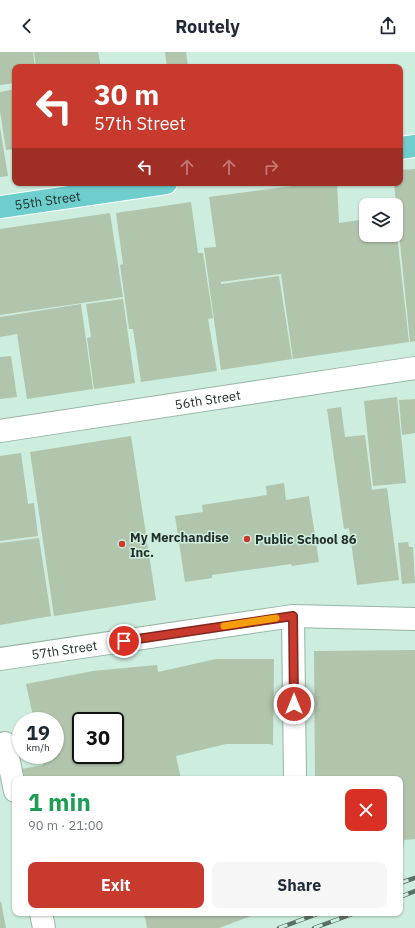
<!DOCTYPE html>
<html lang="en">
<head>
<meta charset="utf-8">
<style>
  :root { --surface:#fff; --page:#f6f6f7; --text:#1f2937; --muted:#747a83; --accent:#c73a2d }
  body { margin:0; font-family:"IBM Plex Sans",sans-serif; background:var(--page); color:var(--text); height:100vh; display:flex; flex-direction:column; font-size:15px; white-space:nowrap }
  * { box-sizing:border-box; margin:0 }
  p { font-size:13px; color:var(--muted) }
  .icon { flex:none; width:22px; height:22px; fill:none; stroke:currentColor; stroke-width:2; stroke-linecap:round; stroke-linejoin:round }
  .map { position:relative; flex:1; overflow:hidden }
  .drawer { position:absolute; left:12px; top:724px; width:391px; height:140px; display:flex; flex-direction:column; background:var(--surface); border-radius:8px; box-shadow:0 1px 3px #0004 }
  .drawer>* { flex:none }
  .banner { position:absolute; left:12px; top:12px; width:391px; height:122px; border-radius:8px; box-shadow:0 1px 3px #0004; background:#c73a2d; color:#fff; overflow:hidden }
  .fabs { position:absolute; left:359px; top:146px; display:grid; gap:8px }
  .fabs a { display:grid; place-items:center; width:44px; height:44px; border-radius:8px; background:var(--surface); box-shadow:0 1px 3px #0004; font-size:20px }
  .speed { position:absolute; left:12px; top:660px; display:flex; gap:8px; font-size:20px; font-weight:700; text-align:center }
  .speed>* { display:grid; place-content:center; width:52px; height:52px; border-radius:50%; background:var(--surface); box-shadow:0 1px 3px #0004; line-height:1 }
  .speed small { font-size:10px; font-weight:400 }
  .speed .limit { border:2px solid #111; border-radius:6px; background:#fff; color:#111 }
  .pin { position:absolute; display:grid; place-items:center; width:34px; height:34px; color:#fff; margin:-17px; border:2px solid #fff; border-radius:50%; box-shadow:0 1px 4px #0007 }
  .me { position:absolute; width:44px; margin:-22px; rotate:0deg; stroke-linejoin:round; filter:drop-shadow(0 0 3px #0008) }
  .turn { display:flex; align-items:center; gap:14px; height:84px; padding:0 16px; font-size:18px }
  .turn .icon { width:52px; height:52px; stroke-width:2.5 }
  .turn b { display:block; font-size:28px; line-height:34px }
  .lanes { display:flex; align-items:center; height:38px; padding:0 16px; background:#0003; justify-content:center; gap:20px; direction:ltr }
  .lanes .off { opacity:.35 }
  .round { display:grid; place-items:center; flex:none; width:42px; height:42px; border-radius:8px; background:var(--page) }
  .overview { display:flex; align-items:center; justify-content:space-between; height:68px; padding:0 16px }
  h1 { font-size:24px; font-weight:800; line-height:30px; color:#1e9e55 }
  .button { display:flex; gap:8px; margin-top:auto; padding:8px 16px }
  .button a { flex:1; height:46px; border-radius:8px; background:var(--accent); color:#fff; font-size:16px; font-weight:800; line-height:46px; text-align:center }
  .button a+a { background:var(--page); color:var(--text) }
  header { display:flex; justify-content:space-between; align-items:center; height:52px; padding:0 16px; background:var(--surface); font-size:18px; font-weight:800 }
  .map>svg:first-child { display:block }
  .building { fill:#b1c4ac; fill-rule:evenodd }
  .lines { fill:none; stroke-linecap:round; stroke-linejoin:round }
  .minor-casing { stroke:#96b5a7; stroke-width:24 }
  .major-casing { stroke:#fff; stroke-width:24 }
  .minor { stroke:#fff; stroke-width:22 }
  .major { stroke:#6ececd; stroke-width:22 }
  .rail-casing { stroke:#5b6f66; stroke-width:4.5 }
  .rail { stroke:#cdedde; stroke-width:3; stroke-dasharray:9; stroke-linecap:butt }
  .route-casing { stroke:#81261d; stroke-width:10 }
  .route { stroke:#c73a2d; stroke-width:7 }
  .slow { stroke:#f59e0b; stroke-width:7 }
  .poi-dot { fill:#c73a2d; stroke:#cdedde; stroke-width:1.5 }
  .labels { text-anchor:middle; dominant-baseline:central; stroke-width:3; stroke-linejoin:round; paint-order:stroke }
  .street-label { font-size:13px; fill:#222f29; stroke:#cdedde }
  .poi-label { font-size:13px; font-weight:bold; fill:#222f29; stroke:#cdedde; text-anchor:start }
</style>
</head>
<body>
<header><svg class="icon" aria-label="back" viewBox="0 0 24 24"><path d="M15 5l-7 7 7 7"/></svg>Routely<svg class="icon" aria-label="share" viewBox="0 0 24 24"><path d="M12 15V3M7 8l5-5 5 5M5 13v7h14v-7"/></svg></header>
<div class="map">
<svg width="415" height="876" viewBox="0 0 415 876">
  <rect width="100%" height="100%" fill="#cdedde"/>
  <path class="building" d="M 0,0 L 33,0 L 35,15 L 15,15 L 15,31 L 0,33 Z
    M 34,0 L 98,0 L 101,15 L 36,15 Z
    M 165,0 L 186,0 L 188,15 L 164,15 L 167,14 Z
    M 15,37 L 15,97 L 6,98 L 0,59 L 0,40 Z
    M 0,75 L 8,124 L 0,125 Z
    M 415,117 L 415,289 L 410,290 L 394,131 L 400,131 L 400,118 Z
    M 316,131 L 337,131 L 339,171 L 366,167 L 366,183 L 397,183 L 409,290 L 293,307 L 281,222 L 221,230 L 221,232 L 279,224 L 292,307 L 221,318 L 204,196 L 216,195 L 209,145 Z
    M 191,150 L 198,201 L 203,201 L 213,266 L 208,267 L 217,319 L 141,330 L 133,277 L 129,277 L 120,213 L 123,212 L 116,161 Z
    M 110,161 L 123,245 L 0,263 L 0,177 Z
    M 123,247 L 135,331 L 94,337 L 87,286 L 91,285 L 86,252 Z
    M 81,252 L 93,337 L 27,347 L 17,282 L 0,285 L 0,265 Z
    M 11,304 L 17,345 L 0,347 L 0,305 Z
    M 397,345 L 406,431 L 373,434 L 364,349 Z
    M 415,347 L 415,381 L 402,383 L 399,348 Z
    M 341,355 L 345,385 L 365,383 L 372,438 L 387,436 L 399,528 L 357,533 L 349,476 L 344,477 L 327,357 Z
    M 131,384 L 156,548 L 54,564 L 30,400 Z
    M 21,401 L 28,452 L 34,451 L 38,484 L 0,489 L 0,404 Z
    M 284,431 L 286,448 L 309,444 L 319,510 L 292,514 L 291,512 L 212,523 L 212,526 L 185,530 L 175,464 L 203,460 L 202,453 L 267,443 L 266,434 Z
    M 39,486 L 51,564 L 0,573 L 0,491 Z
    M 408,490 L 409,495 L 413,495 L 415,531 L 402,532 L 398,491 Z
    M 415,598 L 415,787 L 404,788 L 402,808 L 400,809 L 400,727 L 315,727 L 314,599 Z
    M 216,607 L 274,607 L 273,693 L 270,692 L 226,692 L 176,704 L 181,727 L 23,727 L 21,717 L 43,713 L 41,703 L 55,703 L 55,669 L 34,669 L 26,632 L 93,619 L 157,613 L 158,620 ZM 81,669 L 115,669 L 115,703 L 81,703 Z
    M 0,850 L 1,850 L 6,876 L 0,876 Z
    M 144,861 L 259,861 L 219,876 L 147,876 Z"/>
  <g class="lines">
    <defs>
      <g id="minor">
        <path id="s1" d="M 0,379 L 415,316"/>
        <path d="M 293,564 L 295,727"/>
        <path id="s2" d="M 0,607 L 293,564 L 415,567"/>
        <path d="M 5,691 L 15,739"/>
        <path d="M 41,861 L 44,876"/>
      </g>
      <g id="major">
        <path d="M 400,96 L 415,94"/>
        <path id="s3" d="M 0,155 L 166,131"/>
      </g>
    </defs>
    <use href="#minor" class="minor-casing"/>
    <use href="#major" class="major-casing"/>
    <use href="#minor" class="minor"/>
    <use href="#major" class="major"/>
    <defs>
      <path id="rail" d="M 400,831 L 415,826
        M 400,845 L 415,839
        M 279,876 L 320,861
        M 314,876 L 355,861"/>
    </defs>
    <use href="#rail" class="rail-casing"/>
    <use href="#rail" class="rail"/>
  </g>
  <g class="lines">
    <defs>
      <path id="route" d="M 124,589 L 293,564 L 294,652"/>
    </defs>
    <use href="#route" class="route-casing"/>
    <use href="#route" class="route"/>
    <path class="slow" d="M 224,574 L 276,566"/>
  </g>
  <g class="poi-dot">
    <circle cx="247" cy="487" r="4"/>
    <circle cx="122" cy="492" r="4"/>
  </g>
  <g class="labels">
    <g class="street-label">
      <text stroke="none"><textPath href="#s3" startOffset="48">55th Street</textPath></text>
      <text stroke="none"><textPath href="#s1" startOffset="210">56th Street</textPath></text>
      <text stroke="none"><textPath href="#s2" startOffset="65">57th Street</textPath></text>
    </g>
    <g class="poi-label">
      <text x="130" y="485">My Merchandise<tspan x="130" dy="15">Inc.</tspan></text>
      <text x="255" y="487">Public School 86</text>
    </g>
  </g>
</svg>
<div class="fabs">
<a><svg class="icon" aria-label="layers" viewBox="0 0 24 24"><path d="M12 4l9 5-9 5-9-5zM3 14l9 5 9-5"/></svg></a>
</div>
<div class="speed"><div>19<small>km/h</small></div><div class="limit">30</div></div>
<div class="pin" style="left:124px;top:589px;background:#d93025"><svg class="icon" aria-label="arrive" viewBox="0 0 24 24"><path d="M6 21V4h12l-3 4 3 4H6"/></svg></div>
<svg class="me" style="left:294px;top:652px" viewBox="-20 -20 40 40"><circle r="17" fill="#c73a2d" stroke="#fff" stroke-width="3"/><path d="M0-11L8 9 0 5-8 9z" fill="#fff"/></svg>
<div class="banner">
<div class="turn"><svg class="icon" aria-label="left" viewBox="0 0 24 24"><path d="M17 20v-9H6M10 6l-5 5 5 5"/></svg><div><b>30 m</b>57th Street</div></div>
<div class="lanes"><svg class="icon" aria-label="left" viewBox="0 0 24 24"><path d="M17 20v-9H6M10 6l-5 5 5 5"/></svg><svg class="icon off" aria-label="ahead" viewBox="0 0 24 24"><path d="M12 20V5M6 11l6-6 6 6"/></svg><svg class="icon off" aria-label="ahead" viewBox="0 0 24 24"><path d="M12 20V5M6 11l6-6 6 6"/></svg><svg class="icon off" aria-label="right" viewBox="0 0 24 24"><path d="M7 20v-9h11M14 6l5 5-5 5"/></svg></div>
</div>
<section class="drawer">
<div class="overview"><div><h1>1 min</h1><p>90 m · 21:00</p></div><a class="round" style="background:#d93025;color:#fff"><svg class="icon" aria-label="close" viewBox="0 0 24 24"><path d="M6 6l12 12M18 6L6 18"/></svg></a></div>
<div class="button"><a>Exit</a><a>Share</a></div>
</section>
</div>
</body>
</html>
